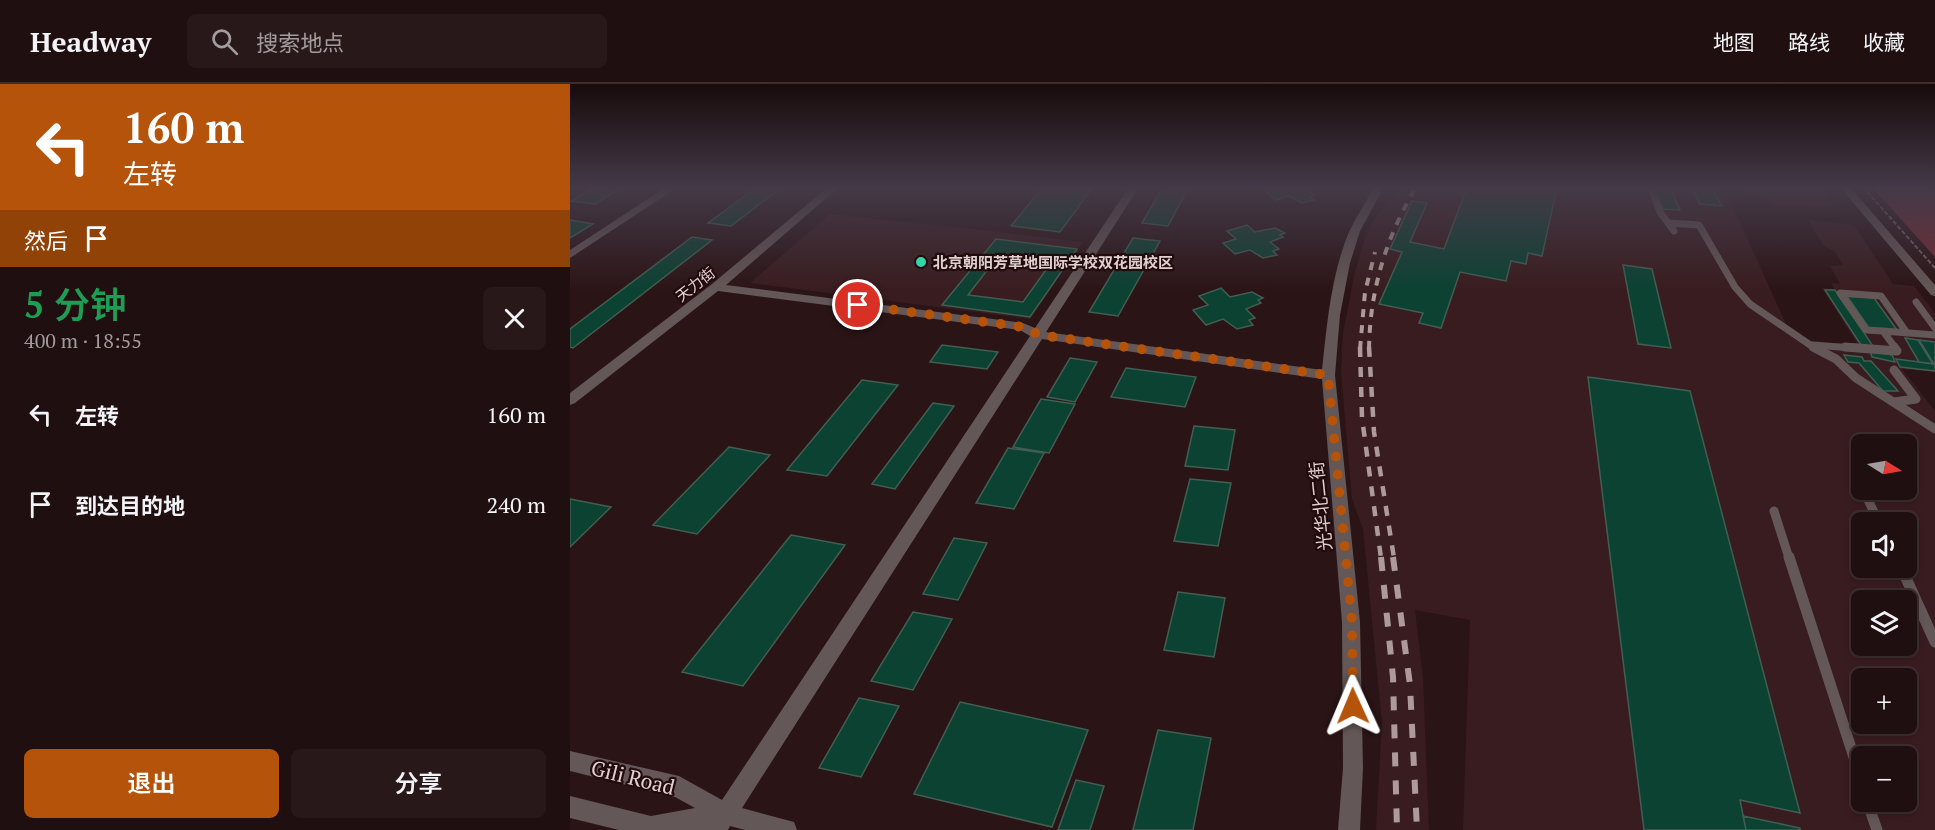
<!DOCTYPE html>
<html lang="zh">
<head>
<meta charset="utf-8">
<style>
  :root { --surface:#200f10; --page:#281819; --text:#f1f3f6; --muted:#a29c9f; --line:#3d2f30; --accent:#b45309 }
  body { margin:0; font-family:"PT Serif","Noto Sans SC",serif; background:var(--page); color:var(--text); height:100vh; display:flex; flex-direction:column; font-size:22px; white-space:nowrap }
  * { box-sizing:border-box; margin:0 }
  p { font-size:20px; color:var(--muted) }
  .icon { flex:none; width:33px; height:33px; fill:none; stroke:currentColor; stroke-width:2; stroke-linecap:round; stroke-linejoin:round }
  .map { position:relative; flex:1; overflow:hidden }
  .details { display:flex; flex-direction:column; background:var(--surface); width:570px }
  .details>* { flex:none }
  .guide { background:#b45309; color:#fff; overflow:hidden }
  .needle { width:39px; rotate:101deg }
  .buttons { position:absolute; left:1281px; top:350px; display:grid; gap:12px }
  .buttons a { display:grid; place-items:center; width:66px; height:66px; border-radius:9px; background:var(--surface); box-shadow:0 3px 9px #0003,0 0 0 2px var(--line); font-size:30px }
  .pin { position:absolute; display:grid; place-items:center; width:51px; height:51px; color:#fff; margin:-26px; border:3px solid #fff; border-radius:50%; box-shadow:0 2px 6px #0007 }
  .me { position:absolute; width:66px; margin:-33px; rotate:359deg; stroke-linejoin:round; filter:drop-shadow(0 0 4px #0008) }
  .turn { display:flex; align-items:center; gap:21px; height:126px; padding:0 24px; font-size:27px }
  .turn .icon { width:78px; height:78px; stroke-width:2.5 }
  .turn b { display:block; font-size:42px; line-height:51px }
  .then { display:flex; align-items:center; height:57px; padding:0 24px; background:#0003; gap:12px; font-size:22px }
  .round { display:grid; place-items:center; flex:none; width:63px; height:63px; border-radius:9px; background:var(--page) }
  .head { display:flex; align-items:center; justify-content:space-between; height:102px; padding:0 24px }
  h1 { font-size:36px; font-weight:600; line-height:45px; color:#1e9e55 }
  .button { display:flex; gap:12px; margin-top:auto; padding:12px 24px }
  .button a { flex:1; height:69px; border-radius:9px; background:var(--accent); color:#fff; font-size:24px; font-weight:600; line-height:69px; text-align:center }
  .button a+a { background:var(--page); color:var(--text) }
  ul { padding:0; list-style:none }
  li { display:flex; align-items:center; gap:18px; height:90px; padding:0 24px }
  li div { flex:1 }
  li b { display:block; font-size:22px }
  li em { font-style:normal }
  header { display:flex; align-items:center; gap:36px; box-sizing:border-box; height:84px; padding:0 30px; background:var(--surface); border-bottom:2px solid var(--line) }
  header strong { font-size:28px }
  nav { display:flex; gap:33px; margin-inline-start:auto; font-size:21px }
  .search { width:420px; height:54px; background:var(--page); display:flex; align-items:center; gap:15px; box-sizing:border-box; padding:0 21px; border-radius:9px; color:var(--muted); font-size:22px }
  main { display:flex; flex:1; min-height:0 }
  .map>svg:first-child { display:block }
  .built { fill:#391c1f; fill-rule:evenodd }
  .green { fill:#42191e }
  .water { fill:#742b35 }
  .building { fill:#0b4232; stroke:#425e53; stroke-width:1.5; fill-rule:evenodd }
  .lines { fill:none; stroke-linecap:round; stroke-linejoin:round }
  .path { stroke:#746061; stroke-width:2; stroke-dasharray:4.5 2; stroke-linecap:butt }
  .service-far2 { stroke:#645757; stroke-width:7 }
  .service-far1 { stroke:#645757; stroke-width:9 }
  .service { stroke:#645757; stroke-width:11 }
  .minor { fill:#645757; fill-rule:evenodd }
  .rail-far2 { stroke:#ad9a9a; stroke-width:4; stroke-dasharray:8 8; stroke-linecap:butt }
  .rail-far1 { stroke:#ad9a9a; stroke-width:4.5; stroke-dasharray:10 10; stroke-linecap:butt }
  .rail { stroke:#ad9a9a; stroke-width:6; stroke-dasharray:14 14; stroke-linecap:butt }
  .route { stroke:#b45309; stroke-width:10; stroke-dasharray:0 18 }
  .poi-dot { fill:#35d4a7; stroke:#210b0d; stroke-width:2 }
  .labels { text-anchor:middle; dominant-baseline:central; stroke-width:4.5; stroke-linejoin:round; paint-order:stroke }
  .far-poi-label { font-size:15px; font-weight:bold; fill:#e1d0d0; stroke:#210b0d; text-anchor:start }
  .far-street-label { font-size:15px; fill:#e1d0d0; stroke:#210b0d }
  .street-label { font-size:18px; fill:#e1d0d0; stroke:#210b0d }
  .near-street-label { font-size:21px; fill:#e1d0d0; stroke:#210b0d }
</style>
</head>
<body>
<header>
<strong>Headway</strong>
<div class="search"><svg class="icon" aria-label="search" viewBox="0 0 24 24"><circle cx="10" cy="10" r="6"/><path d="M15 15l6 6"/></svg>搜索地点</div>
<nav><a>地图</a><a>路线</a><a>收藏</a></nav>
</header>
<main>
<section class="details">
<div class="guide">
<div class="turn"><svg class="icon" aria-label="left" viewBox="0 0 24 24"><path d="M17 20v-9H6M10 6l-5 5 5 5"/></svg><div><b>160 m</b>左转</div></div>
<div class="then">然后<svg class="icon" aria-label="arrive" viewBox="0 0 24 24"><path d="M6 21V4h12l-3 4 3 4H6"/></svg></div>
</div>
<div class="head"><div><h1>5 分钟</h1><p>400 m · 18:55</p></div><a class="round"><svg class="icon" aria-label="close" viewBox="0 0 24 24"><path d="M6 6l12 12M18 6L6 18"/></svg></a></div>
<ul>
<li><svg class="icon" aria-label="left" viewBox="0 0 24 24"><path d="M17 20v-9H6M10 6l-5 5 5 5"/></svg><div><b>左转</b></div><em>160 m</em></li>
<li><svg class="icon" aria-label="arrive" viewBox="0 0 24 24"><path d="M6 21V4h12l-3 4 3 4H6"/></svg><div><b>到达目的地</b></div><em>240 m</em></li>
</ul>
<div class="button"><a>退出</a><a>分享</a></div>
</section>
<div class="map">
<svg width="1365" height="746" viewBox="0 0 1365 746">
  <rect width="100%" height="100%" fill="#2b1416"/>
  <path class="built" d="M 832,103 L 1154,103 L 1216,240 L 1241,257 L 1288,261 L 1252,204 L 1264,205 L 1261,199 L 1270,200 L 1260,182 L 1273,181 L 1265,168 L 1253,161 L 1238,136 L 1284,141 L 1323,200 L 1344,202 L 1365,229 L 1365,288 L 1332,285 L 1365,327 L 1365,746 L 893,746 L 900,536 L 845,526 L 853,594 L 859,746 L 806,746 L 812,639 L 793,445 L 782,415 L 771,288 L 773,249 L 785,188 L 797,147 L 808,130 ZM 1292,360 L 1336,360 L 1336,405 L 1292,405 ZM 1292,438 L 1336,438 L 1336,483 L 1292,483 ZM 1292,516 L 1336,516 L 1336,561 L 1292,561 ZM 1292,594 L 1336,594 L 1336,639 L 1292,639 ZM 1292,672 L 1336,672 L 1336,717 L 1292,717 Z
    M 260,130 L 421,147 L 513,158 L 460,235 L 180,199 Z"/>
  <path class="green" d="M 1171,103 L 1253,103 L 1265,123 L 1206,121 Z"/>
  <path class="water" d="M 1302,103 L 1361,103 L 1365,107 L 1365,173 Z"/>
  <path class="building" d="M 24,103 L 52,103 L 25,120 L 1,117 Z
    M 187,103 L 212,103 L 161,142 L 138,139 Z
    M 473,103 L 523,103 L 490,148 L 441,142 Z
    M 593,103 L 619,103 L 598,142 L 572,139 Z
    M 705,103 L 744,103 L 737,105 L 745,111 L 740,113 L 744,116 L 732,119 L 719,112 L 706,116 L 694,106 Z
    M 897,103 L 987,103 L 972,172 L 958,169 L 956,180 L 941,177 L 936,197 L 890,188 L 871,244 L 849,239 L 853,229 L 809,220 L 832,168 L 820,165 L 842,117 L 857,119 L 840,158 L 874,165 Z
    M 1084,103 L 1100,103 L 1110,126 L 1093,125 Z
    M 1121,103 L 1142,103 L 1152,122 L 1130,120 Z
    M 0,136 L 23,140 L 0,154 Z
    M 677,141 L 685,148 L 705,144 L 715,149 L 710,151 L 713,153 L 700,158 L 709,165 L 703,167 L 707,171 L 693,174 L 680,166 L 665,170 L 653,159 L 666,155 L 657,147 Z
    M 122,153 L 142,156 L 3,264 L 0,263 L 0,245 Z
    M 563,154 L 590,157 L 548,232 L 519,228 Z
    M 426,155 L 507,165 L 460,233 L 372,221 ZM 425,176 L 478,183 L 453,218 L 398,211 Z
    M 1053,181 L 1082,185 L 1101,264 L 1068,260 Z
    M 651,204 L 660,213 L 682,208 L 693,214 L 688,216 L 691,219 L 676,225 L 685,234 L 679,236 L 683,241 L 667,245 L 653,235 L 636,241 L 623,226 L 638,221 L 629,212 Z
    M 1255,206 L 1265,206 L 1303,262 L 1291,261 Z
    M 1277,212 L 1304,214 L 1327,246 L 1299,244 Z
    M 1335,254 L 1348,256 L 1363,280 L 1349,278 Z
    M 1349,256 L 1365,258 L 1365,280 L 1364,280 Z
    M 372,261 L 428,268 L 417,285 L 360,278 Z
    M 1300,267 L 1322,271 L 1325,278 L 1302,273 Z
    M 1274,271 L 1292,273 L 1294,277 L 1301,277 L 1328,307 L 1313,307 L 1289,279 L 1278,278 Z
    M 500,274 L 527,278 L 505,318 L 477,313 Z
    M 1326,275 L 1365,280 L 1365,287 L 1330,283 Z
    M 556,284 L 626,293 L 615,323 L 541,313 Z
    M 1018,293 L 1120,307 L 1230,729 L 1170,716 L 1176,746 L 1074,746 Z
    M 292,296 L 328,301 L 257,392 L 217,386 Z
    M 471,315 L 505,320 L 479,369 L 443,363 Z
    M 363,319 L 384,322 L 325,405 L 302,400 Z
    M 624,342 L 665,346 L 658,386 L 615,382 Z
    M 159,363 L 200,371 L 127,450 L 83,441 Z
    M 438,364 L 474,369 L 444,425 L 406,419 Z
    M 620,395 L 661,399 L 648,462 L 604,457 Z
    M 0,415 L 41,423 L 0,463 Z
    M 221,451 L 275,461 L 173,602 L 112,588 Z
    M 384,454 L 417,459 L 388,516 L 353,510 Z
    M 608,508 L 655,514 L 644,573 L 594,566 Z
    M 343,528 L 382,535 L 343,606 L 301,597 Z
    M 289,614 L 329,622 L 291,693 L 249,684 Z
    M 390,618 L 518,646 L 482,743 L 344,710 Z
    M 588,646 L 641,654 L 623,746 L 563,746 Z
    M 506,696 L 534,702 L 520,746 L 488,746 Z
    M 1173,732 L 1230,744 L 1230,746 L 1176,746 Z"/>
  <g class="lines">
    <path class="path" d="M 1293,103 L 1365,184"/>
    <path class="service-far2" d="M 1081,103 L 1090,128 L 1104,147
      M 1098,139 L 1129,141 L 1165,203 L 1180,220 L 1246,265
      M 1346,218 L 1365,244
      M 1313,247 L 1296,246 L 1270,209 L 1311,212 L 1337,249
      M 1242,261 L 1297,265
      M 1326,265 L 1313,247 L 1365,251"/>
    <path class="service-far1" d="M 1243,263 L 1266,275 L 1286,294 L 1365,345
      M 1275,263 L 1327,267 L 1324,263
      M 1324,286 L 1346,315 L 1324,318
      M 1297,414 L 1309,438
      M 1204,427 L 1219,474"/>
    <path class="service" d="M 1219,473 L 1292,698
      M 1331,483 L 1365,558
      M 1297,717 L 1307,746"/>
    <path class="minor" d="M 96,103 L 108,103 L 0,174 L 0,166 Z
      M 258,103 L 269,103 L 156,201 L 453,239 L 465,244 L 559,103 L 569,103 L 476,248 L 752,286 C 757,240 761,191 779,148 C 786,133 796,118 804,103 L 814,103 L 790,147 L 780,179 L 770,231 L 765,291 L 790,538 L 793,684 L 790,746 L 768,746 L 773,684 L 772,538 L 752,295 L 472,255 L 172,724 L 224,738 L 227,746 L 175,746 L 160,742 L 158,746 L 49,746 L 0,734 L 0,712 L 81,732 L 125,724 L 105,713 L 0,687 L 0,667 L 109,692 L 152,716 L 460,252 L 450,246 L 148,207 L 5,319 L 0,321 L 0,309 L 142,200 Z
      M 1270,103 L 1280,103 L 1365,201 L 1365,212 L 1361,211 Z"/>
    <path class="rail-far2" d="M 790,265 L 795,208 L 805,168
      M 799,265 C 800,205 816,154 846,103"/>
    <path class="rail-far1" d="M 790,263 L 792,334 L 811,474
      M 799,263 L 804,348 L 824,474"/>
    <path class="rail" d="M 811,473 L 823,593 L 827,746
      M 823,473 L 840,601 L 847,746"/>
  </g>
  <linearGradient id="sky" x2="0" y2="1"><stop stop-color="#180b0c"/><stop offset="0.5" stop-color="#443a47"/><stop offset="1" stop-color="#443a47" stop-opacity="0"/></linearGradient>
  <rect width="1365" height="207" fill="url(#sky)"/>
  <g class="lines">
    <path class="route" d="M 288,221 L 453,243 L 469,251 L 758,291 L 782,538 L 783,622"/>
  </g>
  <circle class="poi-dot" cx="351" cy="178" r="6"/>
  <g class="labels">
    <g class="far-poi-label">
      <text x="363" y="178">北京朝阳芳草地国际学校双花园校区</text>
    </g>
    <g class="far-street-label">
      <text transform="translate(125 200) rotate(-38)">天力街</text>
    </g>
    <g class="street-label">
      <text transform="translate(750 422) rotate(-96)">光华北二街</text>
    </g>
    <g class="near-street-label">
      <text transform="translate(63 693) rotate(14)">Gili Road</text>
    </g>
  </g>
</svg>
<div class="buttons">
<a><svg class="needle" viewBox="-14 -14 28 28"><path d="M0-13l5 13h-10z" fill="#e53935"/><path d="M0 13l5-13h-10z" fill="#a29c9f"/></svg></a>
<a><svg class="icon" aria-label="sound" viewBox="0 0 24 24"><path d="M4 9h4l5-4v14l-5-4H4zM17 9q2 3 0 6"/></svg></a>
<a><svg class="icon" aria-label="layers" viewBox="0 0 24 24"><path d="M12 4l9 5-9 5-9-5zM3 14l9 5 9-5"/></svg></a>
<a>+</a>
<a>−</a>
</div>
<div class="pin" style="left:288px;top:221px;background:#d93025"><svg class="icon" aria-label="arrive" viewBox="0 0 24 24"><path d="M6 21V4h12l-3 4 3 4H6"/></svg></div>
<svg class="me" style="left:783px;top:622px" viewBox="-20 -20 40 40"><path d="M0-17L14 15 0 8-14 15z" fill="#b45309" stroke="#fff" stroke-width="4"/></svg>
</div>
</main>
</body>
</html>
